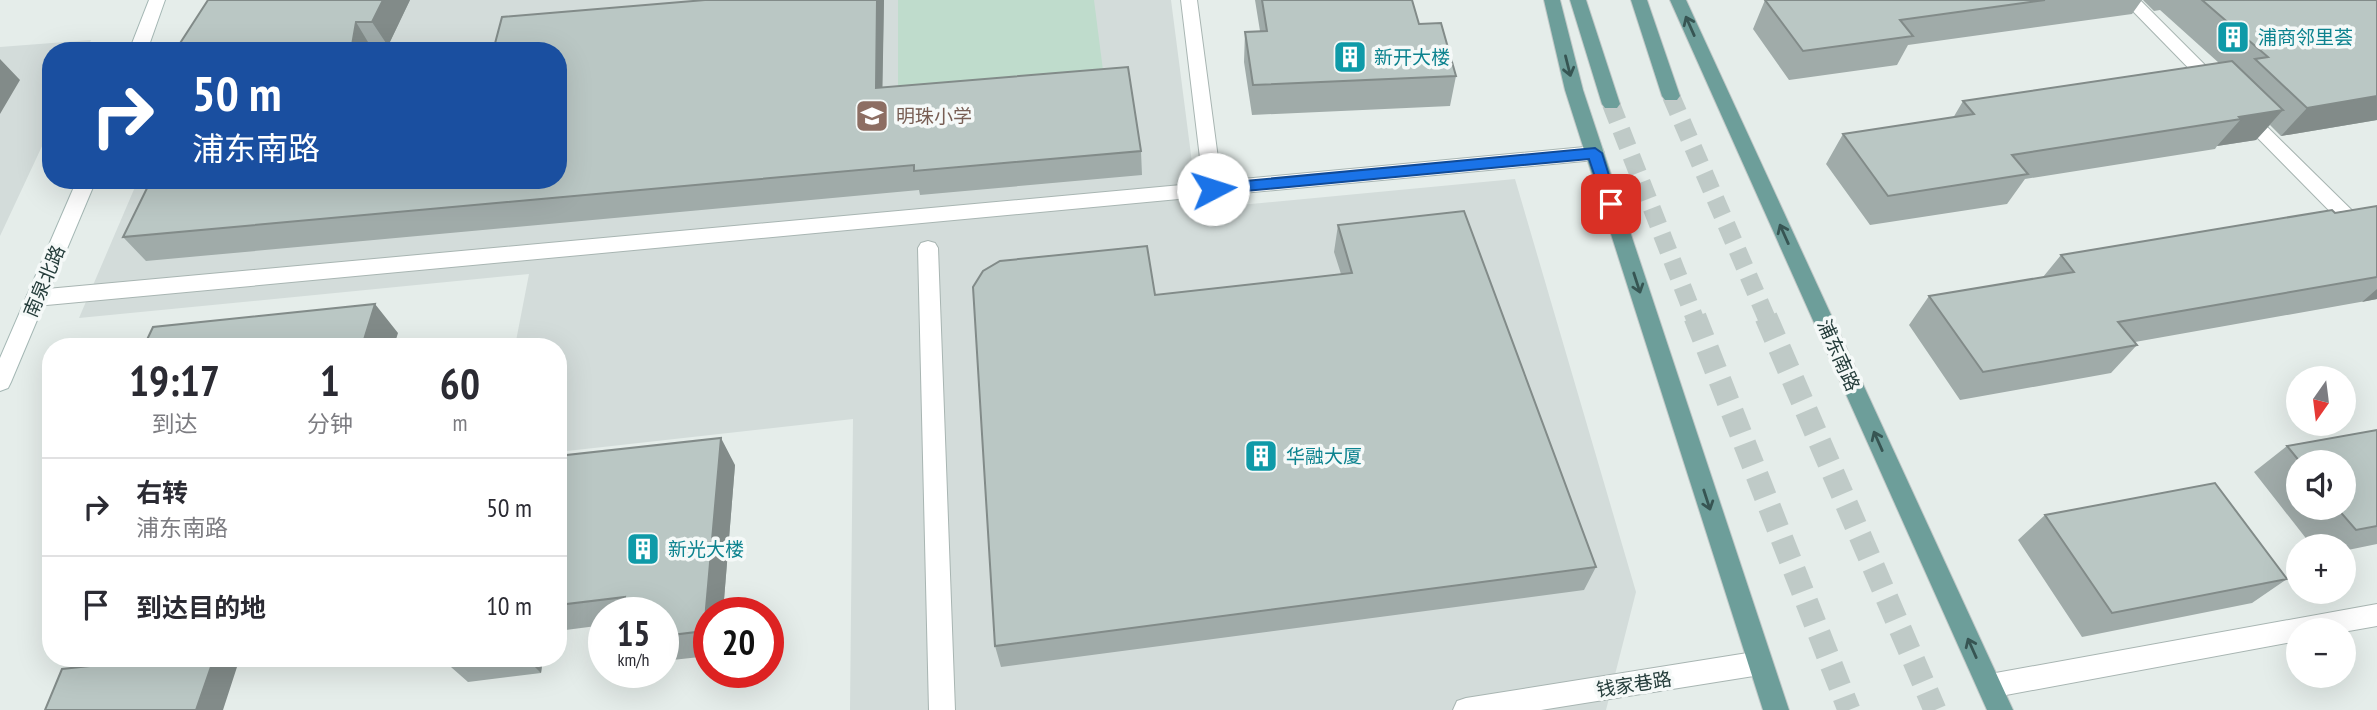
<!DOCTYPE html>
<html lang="zh">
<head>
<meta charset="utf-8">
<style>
  :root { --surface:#fff; --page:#f7f7f7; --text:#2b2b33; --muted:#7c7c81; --line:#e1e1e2 }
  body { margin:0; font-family:"PT Sans Narrow","Noto Sans SC",sans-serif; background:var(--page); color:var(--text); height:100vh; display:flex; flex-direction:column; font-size:26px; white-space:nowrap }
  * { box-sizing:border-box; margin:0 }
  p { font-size:23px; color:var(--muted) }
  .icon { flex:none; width:38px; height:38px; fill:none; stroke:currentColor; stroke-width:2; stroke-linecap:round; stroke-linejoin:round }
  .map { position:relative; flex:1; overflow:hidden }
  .panel { position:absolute; left:42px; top:338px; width:525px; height:329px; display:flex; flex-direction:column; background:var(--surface); border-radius:28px; box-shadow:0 7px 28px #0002 }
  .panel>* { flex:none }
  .top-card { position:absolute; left:42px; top:42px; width:525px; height:147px; border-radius:28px; box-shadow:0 7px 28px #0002; background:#1a4fa0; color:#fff; overflow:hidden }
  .needle { width:46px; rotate:194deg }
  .buttons { position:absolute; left:2286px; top:366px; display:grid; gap:14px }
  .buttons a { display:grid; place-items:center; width:70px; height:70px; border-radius:50%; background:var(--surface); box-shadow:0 7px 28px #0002; font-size:35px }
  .speed { position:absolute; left:588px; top:597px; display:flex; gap:14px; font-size:35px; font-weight:700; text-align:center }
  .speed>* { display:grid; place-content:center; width:91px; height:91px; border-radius:50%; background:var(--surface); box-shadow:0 7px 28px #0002; line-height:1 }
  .speed small { font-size:18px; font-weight:400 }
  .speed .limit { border:10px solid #d22; background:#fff; color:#111 }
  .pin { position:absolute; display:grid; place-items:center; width:60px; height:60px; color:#fff; margin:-30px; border-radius:14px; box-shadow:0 4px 10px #0006 }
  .me { position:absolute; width:77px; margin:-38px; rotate:85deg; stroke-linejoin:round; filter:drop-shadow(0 0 5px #0008) }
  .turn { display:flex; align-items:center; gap:24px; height:147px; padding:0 35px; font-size:32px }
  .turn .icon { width:91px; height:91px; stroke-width:2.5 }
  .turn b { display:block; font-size:49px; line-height:60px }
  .eta { display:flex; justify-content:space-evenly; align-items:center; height:119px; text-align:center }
  .eta b { font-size:42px; font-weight:600; line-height:49px }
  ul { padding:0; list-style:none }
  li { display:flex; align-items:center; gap:21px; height:98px; padding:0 35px; border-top:2px solid var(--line) }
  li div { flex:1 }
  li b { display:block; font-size:26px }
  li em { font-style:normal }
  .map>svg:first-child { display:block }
  .built { fill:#d3dcda }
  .green { fill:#bfdccc }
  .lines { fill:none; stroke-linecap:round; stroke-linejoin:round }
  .primary-tunnel-far1 { stroke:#bfcac7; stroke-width:18; stroke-dasharray:18 10; stroke-linecap:butt }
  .primary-tunnel { stroke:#bfcac7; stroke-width:23; stroke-dasharray:23 11; stroke-linecap:butt }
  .lane-casing { stroke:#a8b5b2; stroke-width:2 }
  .street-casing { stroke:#a8b5b2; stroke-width:2 }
  .secondary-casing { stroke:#a4b7b4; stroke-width:2 }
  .primary-casing { stroke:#c2c9c8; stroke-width:2 }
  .lane { fill:#fff; fill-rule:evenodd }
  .street { fill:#fff; fill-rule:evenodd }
  .secondary { fill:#fff; fill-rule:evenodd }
  .primary { fill:#6d9e9a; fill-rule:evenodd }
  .wall { fill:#a0aba9; fill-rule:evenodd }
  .shaded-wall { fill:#828b89 }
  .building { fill:#bac7c4; stroke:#828b89; stroke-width:2 }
  .oneway { stroke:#375553 }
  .route { fill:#1a73e8; stroke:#114b97; stroke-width:2 }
  .labels { text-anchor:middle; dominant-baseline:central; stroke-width:7; stroke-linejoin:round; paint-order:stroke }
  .culture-label { font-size:19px; fill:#0d838f; stroke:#f5f9f8; text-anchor:start }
  .education-label { font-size:19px; fill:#785e54; stroke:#f5f9f8; text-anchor:start }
  .street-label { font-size:19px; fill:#253d3b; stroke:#f5f9f8 }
</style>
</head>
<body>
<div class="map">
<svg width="2377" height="710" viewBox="0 0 2377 710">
  <rect width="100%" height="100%" fill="#e5edea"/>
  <path class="built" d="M 214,0 L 1171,0 L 1198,209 L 1515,179 L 1636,592 L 1606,710 L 850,710 L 853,419 L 558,452 L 558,346 L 515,346 L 529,274 L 79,318 L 138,180 L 558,180 L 558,51 L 193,51 Z
    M 91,40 L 86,51 L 51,51 L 51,127 L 0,236 L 0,47 Z"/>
  <path class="green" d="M 898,0 L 1094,0 L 1105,86 L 898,104 Z"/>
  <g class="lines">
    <path class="primary-tunnel-far1" d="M 1671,96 L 1767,319
      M 1611,104 L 1695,319"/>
    <path class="primary-tunnel" d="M 1695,317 L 1849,710
      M 1766,317 L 1935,710"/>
    <defs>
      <path id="lane" d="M 1181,0 L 1197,0 L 1221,181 L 1595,146 L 1602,148 L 1604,153 L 1602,158 L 1595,160 L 36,306 L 29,304 L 26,298 L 29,292 L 36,290 L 1203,183 Z
        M 2122,0 L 2140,0 L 2221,81 L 2224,85 L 2221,89 L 2209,89 Z
        M 2243,107 L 2249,109 L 2377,235 L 2377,254 L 2370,252 L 2237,117 L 2234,113 L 2237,109 Z
        M 928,241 L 935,243 L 938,248 L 955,710 L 929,710 L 918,248 L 921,243 Z
        M 2377,604 L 2377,626 L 2343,632 L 2343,630 L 2298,630 L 2298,641 L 1990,698 L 1981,694 L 1977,686 L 1981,678 L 1990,674 Z"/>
      <path id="street" d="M 1760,651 L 1769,655 L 1772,663 L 1769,671 L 1760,675 L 1541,710 L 1453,710 L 1457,701 L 1466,698 Z"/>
      <path id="secondary" d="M 149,0 L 165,0 L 147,51 L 129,51 Z
        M 77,180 L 96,180 L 11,382 L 8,388 L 0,391 L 0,358 Z"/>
      <path id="primary" d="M 1544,0 L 1560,0 L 1583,90 L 1789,710 L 1763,710 L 1565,90 Z
        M 1570,0 L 1586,0 L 1620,104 L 1617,108 L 1605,108 L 1602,104 Z
        M 1631,0 L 1647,0 L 1680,96 L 1677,100 L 1665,100 L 1662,96 Z
        M 1670,0 L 1686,0 L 2013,710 L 1987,710 Z"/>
    </defs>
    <use href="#lane" class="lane-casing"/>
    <use href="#street" class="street-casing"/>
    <use href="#secondary" class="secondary-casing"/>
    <use href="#primary" class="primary-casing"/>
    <use href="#lane" class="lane"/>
    <use href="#street" class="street"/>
    <use href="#secondary" class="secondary"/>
    <use href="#primary" class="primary"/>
  </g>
  <path class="wall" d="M 208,0 L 410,0 L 388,46 L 371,47 L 371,51 L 175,51 Z
    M 705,0 L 884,0 L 882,88 L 1141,151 L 1142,175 L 920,195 L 919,190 L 146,261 L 123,237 L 558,180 Z
    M 1255,0 L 1412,0 L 1419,24 L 1456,76 L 1450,106 L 1252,115 L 1244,62 L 1245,32 L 1260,31 Z
    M 1765,0 L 2142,0 L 2132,14 L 1908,45 L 1897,65 L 1789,80 L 1753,29 Z
    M 2143,0 L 2377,0 L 2377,120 L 2281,136 L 2270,125 L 2256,140 L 2217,146 L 2215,149 L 2025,179 L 2007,204 L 1870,225 L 1826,164 L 1843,134 L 1953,118 L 1963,101 L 2219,63 L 2160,10 L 2154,11 Z
    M 2377,206 L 2377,299 L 2135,342 L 2137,345 L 2111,373 L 1960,400 L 1909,325 L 1929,296 L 2043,277 L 2061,255 Z
    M 1338,225 L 1596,567 L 1584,590 L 1001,667 L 995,646 L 1155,295 L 1341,274 L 1334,252 Z
    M 2377,430 L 2377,544 L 2343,551 L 2343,546 L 2312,546 L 2254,472 L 2287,446 ZM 2298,462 L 2343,462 L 2343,508 L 2298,508 Z
    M 558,456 L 735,465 L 723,612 L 709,612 L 709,656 L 663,661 L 663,612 L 604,612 L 604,625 L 558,631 Z
    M 2045,515 L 2287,579 L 2252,603 L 2082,637 L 2018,540 Z
    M 443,658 L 543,658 L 541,673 L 468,682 L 443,660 Z"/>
  <path class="shaded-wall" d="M 383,0 L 410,0 L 388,46 L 372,22 Z
    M 877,0 L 884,0 L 882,113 L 876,88 Z
    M 356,22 L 371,47 L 371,51 L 351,51 Z
    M 0,59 L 20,80 L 0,114 Z
    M 2377,96 L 2377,120 L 2281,136 L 2307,108 Z
    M 2283,110 L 2256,140 L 2217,146 L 2241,119 L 2239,117 Z
    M 2377,289 L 2377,299 L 2362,302 Z
    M 375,304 L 398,333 L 394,346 L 362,346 Z
    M 721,438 L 735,465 L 723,612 L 709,612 L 709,639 L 704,631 Z
    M 214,658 L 224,658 L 237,667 L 223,710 L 196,710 Z
    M 526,658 L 543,658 L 541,673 Z"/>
  <path class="building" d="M 208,0 L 383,0 L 372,22 L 356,22 L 351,51 L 175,51 Z
    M 705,0 L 877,0 L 876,88 L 1128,67 L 1141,151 L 914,171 L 914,165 L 123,237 L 151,180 L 558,180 L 558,51 L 493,51 L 502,17 Z
    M 1262,0 L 1412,0 L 1419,24 L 1441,23 L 1456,76 L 1253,85 L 1245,32 L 1267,31 Z
    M 1765,0 L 2045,0 L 1900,20 L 1913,36 L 1803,51 Z
    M 2202,0 L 2377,0 L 2377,96 L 2307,108 L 2255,59 L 2268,57 Z
    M 2232,61 L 2283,110 L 2239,117 L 2241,119 L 2012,155 L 2028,174 L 1888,196 L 1843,134 L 1974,114 L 1963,101 Z
    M 2377,206 L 2377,277 L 2118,322 L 2137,345 L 1983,372 L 1929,296 L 2074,272 L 2061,255 L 2332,210 L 2335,213 Z
    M 1464,211 L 1596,567 L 995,646 L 973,287 L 983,271 L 1000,261 L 1147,246 L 1155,295 L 1352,273 L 1338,225 Z
    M 375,304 L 362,346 L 144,346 L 153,327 Z
    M 2377,430 L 2377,526 L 2356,530 L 2337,508 L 2343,508 L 2343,462 L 2300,462 L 2287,446 Z
    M 721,438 L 704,631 L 663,636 L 663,612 L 622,612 L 625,597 L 558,605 L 558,456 Z
    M 2215,483 L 2287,579 L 2112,613 L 2045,515 Z
    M 165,658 L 214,658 L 196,710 L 45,710 L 62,669 Z"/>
  <defs><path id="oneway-shaft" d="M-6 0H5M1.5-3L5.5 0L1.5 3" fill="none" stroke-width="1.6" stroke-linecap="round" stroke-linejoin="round" transform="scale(1.75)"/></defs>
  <g class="oneway">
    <use href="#oneway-shaft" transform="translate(1690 26) rotate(-114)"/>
    <use href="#oneway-shaft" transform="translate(1568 66) rotate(76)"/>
    <use href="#oneway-shaft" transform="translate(1784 234) rotate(-114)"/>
    <use href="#oneway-shaft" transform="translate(1637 283) rotate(72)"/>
    <use href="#oneway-shaft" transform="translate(1878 441) rotate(-114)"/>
    <use href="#oneway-shaft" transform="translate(1707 500) rotate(72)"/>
    <use href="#oneway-shaft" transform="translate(1972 648) rotate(-114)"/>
  </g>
  <path class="route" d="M 1595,148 L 1602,153 L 1618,204 L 1616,208 L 1611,210 L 1604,204 L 1589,159 L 1213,194 L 1206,189 L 1213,184 Z"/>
  <defs>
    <symbol id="building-square" viewBox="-11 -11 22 22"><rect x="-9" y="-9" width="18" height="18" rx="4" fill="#0f9aa8" stroke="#f5f9f8"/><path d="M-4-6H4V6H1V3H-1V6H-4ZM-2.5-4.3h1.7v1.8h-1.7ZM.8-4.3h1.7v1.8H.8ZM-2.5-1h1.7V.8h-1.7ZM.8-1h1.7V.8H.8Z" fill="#fff"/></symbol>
    <symbol id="school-square" viewBox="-11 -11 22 22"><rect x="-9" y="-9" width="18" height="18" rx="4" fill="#8d6e63" stroke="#f5f9f8"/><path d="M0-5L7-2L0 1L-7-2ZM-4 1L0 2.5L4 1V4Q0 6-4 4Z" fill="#fff"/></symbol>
  </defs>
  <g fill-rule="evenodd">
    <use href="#building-square" x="2214" y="18" width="38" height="38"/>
    <use href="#building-square" x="1331" y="38" width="38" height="38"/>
    <use href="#school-square" x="853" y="97" width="38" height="38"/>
    <use href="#building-square" x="1242" y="437" width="38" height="38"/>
    <use href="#building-square" x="624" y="530" width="38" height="38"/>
  </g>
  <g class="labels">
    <g class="culture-label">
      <text x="2258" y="37">浦商邻里荟</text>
      <text x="1374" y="57">新开大楼</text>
      <text x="1286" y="456">华融大厦</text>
      <text x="668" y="549">新光大楼</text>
    </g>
    <g class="education-label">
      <text x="896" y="116">明珠小学</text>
    </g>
    <g class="street-label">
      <text transform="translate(44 281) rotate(-67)">南泉北路</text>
      <text transform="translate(1839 355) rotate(66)">浦东南路</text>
      <text transform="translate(1634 684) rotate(-9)">钱家巷路</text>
    </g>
  </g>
</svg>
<div class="buttons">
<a><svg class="needle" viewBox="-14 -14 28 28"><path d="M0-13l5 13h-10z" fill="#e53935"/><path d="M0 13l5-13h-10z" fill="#7c7c81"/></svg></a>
<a><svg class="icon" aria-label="sound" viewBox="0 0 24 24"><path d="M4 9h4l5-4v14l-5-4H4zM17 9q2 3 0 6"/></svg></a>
<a>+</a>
<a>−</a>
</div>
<div class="speed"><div>15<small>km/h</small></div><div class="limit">20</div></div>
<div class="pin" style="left:1611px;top:204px;background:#d93025"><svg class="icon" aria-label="arrive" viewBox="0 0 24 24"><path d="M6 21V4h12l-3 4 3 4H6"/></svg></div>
<svg class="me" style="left:1213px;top:189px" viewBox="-20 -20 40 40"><circle r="19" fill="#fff"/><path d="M0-13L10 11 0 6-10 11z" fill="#1a73e8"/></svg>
<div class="top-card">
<div class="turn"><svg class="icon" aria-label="right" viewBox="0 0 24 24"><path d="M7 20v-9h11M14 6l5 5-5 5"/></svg><div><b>50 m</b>浦东南路</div></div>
</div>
<section class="panel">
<div class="eta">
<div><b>19:17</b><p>到达</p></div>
<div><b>1</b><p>分钟</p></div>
<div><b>60</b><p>m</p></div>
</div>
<ul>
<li><svg class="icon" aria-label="right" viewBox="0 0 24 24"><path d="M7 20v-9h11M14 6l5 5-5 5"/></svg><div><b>右转</b><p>浦东南路</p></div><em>50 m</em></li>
<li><svg class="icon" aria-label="arrive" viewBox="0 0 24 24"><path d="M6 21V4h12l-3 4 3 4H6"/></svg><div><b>到达目的地</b></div><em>10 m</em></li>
</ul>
</section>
</div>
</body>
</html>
